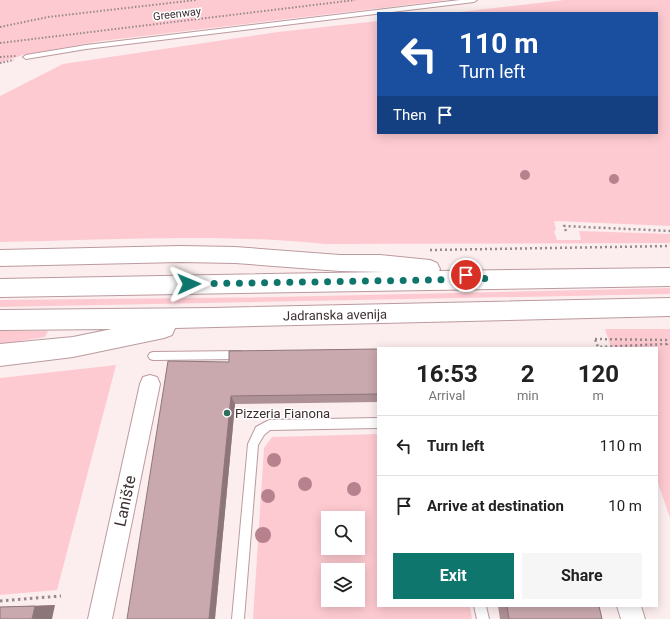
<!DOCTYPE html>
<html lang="en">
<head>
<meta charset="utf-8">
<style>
  :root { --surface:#fff; --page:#f6f6f6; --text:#222; --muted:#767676; --line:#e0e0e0; --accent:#0f766e }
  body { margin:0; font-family:Roboto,sans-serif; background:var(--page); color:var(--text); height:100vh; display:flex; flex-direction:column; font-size:15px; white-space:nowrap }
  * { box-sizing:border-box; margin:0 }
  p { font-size:13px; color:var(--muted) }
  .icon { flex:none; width:22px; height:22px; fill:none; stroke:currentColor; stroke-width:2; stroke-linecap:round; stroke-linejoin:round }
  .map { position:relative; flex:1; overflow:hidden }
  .side { position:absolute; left:377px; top:347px; width:281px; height:260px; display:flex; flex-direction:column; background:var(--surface); border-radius:0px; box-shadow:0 2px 10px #0003 }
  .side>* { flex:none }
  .top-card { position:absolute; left:377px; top:12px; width:281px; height:122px; border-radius:0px; box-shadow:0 2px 10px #0003; background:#1a4fa0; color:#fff; overflow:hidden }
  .controls { position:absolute; left:321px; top:511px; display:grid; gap:8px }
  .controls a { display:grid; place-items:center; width:44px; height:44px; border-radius:0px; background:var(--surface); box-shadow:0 2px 10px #0003; font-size:20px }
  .pin { position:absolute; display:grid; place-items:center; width:34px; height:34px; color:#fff; margin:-17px; border:2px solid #fff; border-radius:50%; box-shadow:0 1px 4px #0007 }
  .me { position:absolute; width:44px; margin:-22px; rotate:89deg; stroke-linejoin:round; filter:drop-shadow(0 0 3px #0008) }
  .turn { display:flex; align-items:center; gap:14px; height:84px; padding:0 16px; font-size:18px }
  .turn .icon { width:52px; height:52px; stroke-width:2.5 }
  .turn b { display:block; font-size:28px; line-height:34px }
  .then { display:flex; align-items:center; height:38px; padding:0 16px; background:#0003; gap:8px; font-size:15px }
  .eta { display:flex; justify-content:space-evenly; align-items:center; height:68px; text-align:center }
  .eta b { font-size:24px; font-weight:700; line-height:28px }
  .primary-button { display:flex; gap:8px; margin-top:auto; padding:8px 16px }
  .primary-button a { flex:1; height:46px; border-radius:0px; background:var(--accent); color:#fff; font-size:16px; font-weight:700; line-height:46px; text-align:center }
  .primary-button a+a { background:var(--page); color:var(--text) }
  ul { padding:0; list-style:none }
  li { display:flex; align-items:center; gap:12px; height:60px; padding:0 16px; border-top:1px solid var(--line) }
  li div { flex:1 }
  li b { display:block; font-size:15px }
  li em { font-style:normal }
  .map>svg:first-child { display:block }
  .green { fill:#fecad1; fill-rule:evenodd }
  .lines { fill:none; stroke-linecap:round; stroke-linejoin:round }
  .service-casing { stroke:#bb9a9f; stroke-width:2 }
  .minor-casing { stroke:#bb9a9f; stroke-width:2 }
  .secondary-casing { stroke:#bb9a9f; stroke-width:2 }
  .path-far2 { stroke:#97898b; stroke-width:2; stroke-dasharray:1.5 2; stroke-linecap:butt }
  .path-far1 { stroke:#97898b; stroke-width:2.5; stroke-dasharray:2 3; stroke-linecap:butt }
  .path { stroke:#97898b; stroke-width:3; stroke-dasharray:2.5 3.5; stroke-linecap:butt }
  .service { fill:#fff; fill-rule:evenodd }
  .minor { fill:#fff; fill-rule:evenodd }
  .secondary { fill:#fff; fill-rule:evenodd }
  .tree { fill:#b8818e }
  .wall { fill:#ae9196 }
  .shaded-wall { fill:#8d767a }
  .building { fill:#caa9ae; stroke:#8d767a }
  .route { stroke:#0f766e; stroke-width:7; stroke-dasharray:0 12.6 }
  .poi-dot { fill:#2f6e5c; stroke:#fff; stroke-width:1.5 }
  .labels { text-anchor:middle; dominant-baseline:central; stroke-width:3; stroke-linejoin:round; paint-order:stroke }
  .far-street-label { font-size:11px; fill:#3d2f31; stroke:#fff }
  .street-label { font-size:13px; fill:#3d2f31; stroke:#fff }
  .poi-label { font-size:13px; fill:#3d2f31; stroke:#fff; text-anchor:start }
  .near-street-label { font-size:16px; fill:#3d2f31; stroke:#fff }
</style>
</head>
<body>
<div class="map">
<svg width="670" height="619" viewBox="0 0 670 619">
  <rect width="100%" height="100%" fill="#fceeef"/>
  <path class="green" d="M 0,0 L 448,0 L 101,41 L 23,55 L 0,63 Z
    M 564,0 L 670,0 L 670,226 L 554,221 L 556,230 L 554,231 L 557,240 L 581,240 L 579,231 L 670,234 L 670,243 L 325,244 C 218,233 108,240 0,242 L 0,96 L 63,64 L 278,32 L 378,21 L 378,133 L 657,133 L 657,13 L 450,13 Z
    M 670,288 L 670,294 L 0,307 L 0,300 L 273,297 Z
    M 605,329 L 670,329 L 670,518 L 657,480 L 657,348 L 611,348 Z
    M 0,331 L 48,331 L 45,337 L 0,344 Z
    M 116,365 L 57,590 L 0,595 L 0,378 Z
    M 378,434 L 378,606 L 470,606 L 472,619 L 253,619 L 264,448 L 272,437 ZM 328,518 L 358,518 L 358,548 L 328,548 ZM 328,570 L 358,570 L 358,600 L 328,600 Z"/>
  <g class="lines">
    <defs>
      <path id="service" d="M 460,0 L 477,0 L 474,2 L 86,49 L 26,59 L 23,57 L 26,55 L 86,45 Z
        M 241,351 L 244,352 L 246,355 L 244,358 L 241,359 L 153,360 L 150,359 L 148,356 L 150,353 L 153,352 Z
        M 378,418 L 378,428 L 270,430 L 264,435 L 258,445 L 244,619 L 232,619 L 248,444 L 256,427 L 269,420 Z
        M 474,606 L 486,606 L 489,619 L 477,619 Z"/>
      <path id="minor" d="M 150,375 L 157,377 L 160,384 L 112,619 L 88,619 L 140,384 L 143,377 Z
        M 617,606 L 641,606 L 645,619 L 621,619 Z"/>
      <path id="secondary" d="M 181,246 L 235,247 L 340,255 L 380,255 L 430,260 L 437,263 L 440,269 L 439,271 L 670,268 L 670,286 L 0,297 L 0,279 L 384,272 L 340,271 L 235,263 L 181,262 L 0,266 L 0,250 Z
        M 670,298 L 670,316 L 175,328 L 172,335 L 164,338 L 73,357 L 0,366 L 0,344 L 73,337 L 112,329 L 0,330 L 0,310 L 212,308 Z"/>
    </defs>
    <use href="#service" class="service-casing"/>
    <use href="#minor" class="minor-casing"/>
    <use href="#secondary" class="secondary-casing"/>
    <path class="path-far2" d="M 0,27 L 48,17 L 196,0
      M 0,43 L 355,0
      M 0,57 L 16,56
      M 0,63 L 14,60"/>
    <path class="path-far1" d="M 566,231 L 564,226 L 670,231
      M 430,250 L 670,246
      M 595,339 L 666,340 L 667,344 L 598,347 Z"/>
    <path class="path" d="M 0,601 L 61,596"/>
    <use href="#service" class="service"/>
    <use href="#minor" class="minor"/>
    <use href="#secondary" class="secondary"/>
  </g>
  <g class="tree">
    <circle cx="525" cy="175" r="5"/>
    <circle cx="614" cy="179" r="5"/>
    <circle cx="274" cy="460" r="7"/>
    <circle cx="305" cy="484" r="7"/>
    <circle cx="354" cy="489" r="7"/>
    <circle cx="268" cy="496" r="7"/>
    <circle cx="263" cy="535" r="8"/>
  </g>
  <path class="wall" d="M 378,349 L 378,402 L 235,404 L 215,619 L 229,362 Z
    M 55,605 L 0,619 L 0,607 Z
    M 498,606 L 599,606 L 602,619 L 500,619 Z"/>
  <path class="shaded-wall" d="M 231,396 L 235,404 L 215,619 L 209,619 Z
    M 55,605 L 52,619 L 32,619 L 35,606 Z"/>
  <path class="building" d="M 378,349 L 378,394 L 231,396 L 209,619 L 127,619 L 168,361 L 229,362 L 229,351 Z
    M 35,606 L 32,619 L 0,619 L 0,607 Z
    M 507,606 L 599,606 L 602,619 L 509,619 Z"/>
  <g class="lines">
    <path class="route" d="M 189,284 L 488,279 L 466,275"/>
  </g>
  <circle class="poi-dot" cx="227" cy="413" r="4"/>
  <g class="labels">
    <g class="far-street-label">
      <text transform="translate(177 14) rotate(-7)">Greenway</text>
    </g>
    <g class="street-label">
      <text transform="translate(335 315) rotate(-1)">Jadranska avenija</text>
    </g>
    <g class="poi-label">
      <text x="235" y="413">Pizzeria Fianona</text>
    </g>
    <g class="near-street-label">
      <text transform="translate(125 501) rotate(-78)">Lanište</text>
    </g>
  </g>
</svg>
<div class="controls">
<a><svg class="icon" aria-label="search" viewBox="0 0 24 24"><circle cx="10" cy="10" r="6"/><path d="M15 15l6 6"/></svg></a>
<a><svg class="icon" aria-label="layers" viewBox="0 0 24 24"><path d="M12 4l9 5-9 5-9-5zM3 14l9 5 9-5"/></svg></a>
</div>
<div class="pin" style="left:466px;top:275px;background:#d93025"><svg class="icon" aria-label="arrive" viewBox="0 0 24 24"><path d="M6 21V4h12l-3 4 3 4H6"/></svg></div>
<svg class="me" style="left:189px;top:284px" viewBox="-20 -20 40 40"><path d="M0-17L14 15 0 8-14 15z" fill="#0f766e" stroke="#fff" stroke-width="4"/></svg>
<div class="top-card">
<div class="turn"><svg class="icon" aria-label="left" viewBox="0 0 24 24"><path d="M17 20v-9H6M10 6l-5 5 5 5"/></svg><div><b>110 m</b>Turn left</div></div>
<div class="then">Then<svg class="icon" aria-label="arrive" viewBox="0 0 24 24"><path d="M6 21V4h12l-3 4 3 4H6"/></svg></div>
</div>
<section class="side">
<div class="eta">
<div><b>16:53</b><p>Arrival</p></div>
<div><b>2</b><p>min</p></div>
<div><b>120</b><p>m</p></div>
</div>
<ul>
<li><svg class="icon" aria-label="left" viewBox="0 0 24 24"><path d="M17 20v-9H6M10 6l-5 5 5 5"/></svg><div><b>Turn left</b></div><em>110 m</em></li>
<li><svg class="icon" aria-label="arrive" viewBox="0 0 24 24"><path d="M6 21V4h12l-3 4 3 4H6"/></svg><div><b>Arrive at destination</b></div><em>10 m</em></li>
</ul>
<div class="primary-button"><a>Exit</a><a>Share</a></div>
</section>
</div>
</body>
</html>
